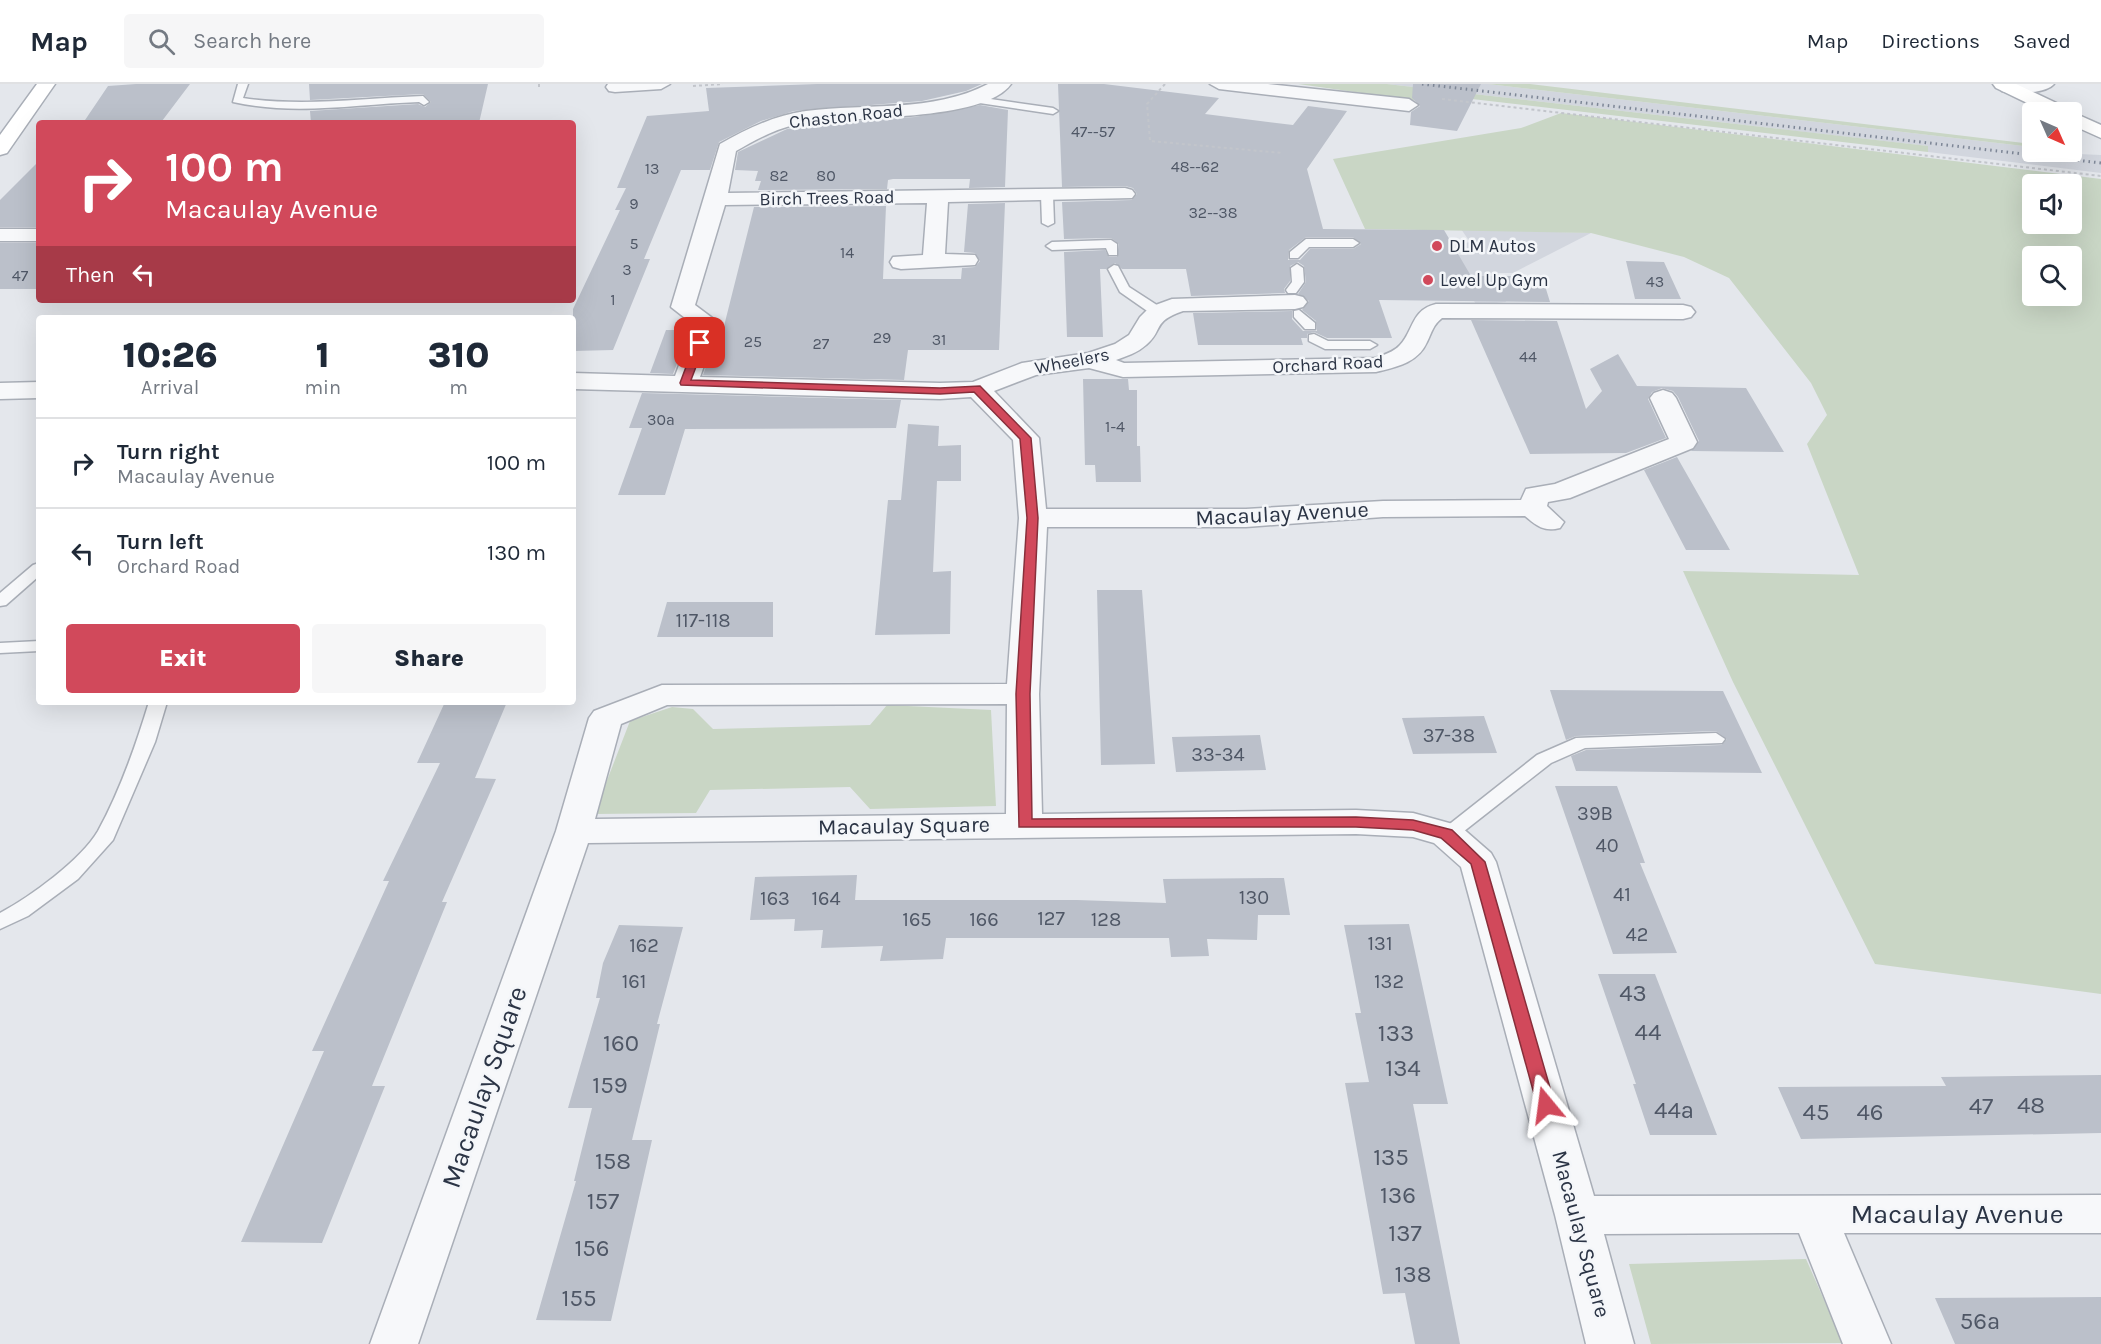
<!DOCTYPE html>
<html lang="en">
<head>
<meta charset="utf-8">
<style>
  :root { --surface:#fff; --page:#f6f6f7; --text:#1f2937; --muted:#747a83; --line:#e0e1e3; --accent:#d1495b }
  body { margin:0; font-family:Karla,sans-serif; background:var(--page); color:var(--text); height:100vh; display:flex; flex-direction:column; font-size:22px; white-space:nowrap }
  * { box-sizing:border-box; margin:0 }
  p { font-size:20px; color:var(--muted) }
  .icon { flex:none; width:33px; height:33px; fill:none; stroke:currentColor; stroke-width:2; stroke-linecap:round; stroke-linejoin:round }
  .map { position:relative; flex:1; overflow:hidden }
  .details { position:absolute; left:36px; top:231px; width:540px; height:390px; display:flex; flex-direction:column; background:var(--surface); border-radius:6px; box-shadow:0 6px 24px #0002 }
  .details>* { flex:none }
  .hud { position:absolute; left:36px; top:36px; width:540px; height:183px; border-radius:6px; box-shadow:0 6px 24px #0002; background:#d1495b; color:#fff; overflow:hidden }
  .needle { width:39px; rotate:135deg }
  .controls { position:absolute; left:2022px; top:18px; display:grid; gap:12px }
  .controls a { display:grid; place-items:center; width:60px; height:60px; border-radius:6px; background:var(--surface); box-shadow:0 6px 24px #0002; font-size:30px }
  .pin { position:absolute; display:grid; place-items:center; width:51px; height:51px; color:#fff; margin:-26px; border-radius:12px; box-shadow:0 3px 9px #0006 }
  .me { position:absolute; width:66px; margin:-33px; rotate:344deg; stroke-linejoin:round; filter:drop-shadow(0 0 4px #0008) }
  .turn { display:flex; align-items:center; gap:21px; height:126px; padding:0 30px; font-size:27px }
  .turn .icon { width:78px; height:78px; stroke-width:2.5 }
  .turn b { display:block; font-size:42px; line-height:51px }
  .then { display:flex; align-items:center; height:57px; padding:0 30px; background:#0003; gap:12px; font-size:22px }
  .eta { display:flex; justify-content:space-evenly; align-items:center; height:102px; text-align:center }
  .eta b { font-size:36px; font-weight:800; line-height:42px }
  .cta { display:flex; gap:12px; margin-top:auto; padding:12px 30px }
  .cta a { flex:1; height:69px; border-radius:6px; background:var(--accent); color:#fff; font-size:24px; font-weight:800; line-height:69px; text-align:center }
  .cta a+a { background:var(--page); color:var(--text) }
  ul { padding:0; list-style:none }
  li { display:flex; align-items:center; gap:18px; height:90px; padding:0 30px; border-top:2px solid var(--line) }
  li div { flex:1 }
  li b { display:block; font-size:22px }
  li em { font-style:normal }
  header { display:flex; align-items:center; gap:36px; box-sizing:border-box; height:84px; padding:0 30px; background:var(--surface); border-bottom:2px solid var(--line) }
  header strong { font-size:28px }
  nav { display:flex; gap:33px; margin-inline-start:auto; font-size:21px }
  .search { width:420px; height:54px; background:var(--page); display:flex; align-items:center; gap:15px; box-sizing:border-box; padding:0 21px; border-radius:6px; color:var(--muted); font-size:22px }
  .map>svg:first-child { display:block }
  .built { fill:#d2d6de }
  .green { fill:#c9d6c5; fill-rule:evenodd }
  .building { fill:#bbc0ca; fill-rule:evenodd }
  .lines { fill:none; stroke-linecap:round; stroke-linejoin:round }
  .lane-casing { stroke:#a9aeb7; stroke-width:3 }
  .street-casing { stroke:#a9aeb7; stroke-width:3 }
  .secondary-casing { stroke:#a9aeb7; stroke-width:3 }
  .path { stroke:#c2c5cb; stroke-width:2; stroke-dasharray:3 3; stroke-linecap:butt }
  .lane { fill:#f7f8fa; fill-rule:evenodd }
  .street { fill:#f7f8fa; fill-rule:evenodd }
  .secondary { fill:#fff; fill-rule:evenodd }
  .rail { stroke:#7d8696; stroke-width:3; stroke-dasharray:1.5 4; stroke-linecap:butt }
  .route { fill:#d1495b; stroke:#882f3b; stroke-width:1.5 }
  .poi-dot { fill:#d1495b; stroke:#f4f6f9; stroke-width:2 }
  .labels { text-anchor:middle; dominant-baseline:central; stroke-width:5; stroke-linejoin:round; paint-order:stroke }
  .far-number-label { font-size:16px; fill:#4f5766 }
  .far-street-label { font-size:18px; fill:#2b3445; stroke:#f4f6f9 }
  .far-poi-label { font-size:18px; fill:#2b3445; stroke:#f4f6f9; text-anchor:start }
  .number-label { font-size:20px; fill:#4f5766 }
  .street-label { font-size:22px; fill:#2b3445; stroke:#f4f6f9 }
  .near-number-label { font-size:24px; fill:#4f5766 }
  .near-street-label { font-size:27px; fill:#2b3445; stroke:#f4f6f9 }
</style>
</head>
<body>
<header>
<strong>Map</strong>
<div class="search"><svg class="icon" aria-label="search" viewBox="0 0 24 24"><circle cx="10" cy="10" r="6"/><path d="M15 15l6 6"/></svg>Search here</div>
<nav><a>Map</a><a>Directions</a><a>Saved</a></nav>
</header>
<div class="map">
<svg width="2101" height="1260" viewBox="0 0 2101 1260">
  <rect width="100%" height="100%" fill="#e4e7ec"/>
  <path class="built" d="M 1387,0 L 1488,0 L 2032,63 L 2032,68 L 2101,71 L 2101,89 L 1928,68 L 1927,62 Z
    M 1461,145 L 1591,149 L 1513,189 L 1498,189 L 1506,218 L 1476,221 L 1453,171 L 1467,171 L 1460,160 L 1470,158 Z"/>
  <path class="green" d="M 1298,0 L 1387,0 L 1928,62 L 1928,68 L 1446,12 L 1419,17 Z
    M 1488,0 L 1530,0 L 2032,60 L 2032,63 Z
    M 1561,29 L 2101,95 L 2101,910 L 1875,880 L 1733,598 L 1683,487 L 1859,491 L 1807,360 L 1827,331 L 1811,299 L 1729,194 L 1684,173 L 1591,149 L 1365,145 L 1333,75 L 1521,44 ZM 2072,100 L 2072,140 L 2032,140 L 2032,100 ZM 2072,172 L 2072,212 L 2032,212 L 2032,172 Z
    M 887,621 L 991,626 L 996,722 L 870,725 L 850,703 L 710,706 L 696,729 L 594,730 L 630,637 L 672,623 L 693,625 L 713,645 L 870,641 Z
    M 1806,1175 L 1843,1259 L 1651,1260 L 1629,1180 Z"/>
  <path class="building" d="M 136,0 L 190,0 L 162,37 L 83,39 L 108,2 Z
    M 309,0 L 488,0 L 479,39 L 311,39 L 310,27 L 418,20 L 425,23 L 431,18 L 423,10 L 310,16 Z
    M 817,0 L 982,0 L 966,7 L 922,17 L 794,27 L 761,37 L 719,58 L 710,86 L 681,86 L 644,175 L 650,175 L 613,266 L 573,267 L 573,225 L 620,126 L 615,126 L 626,104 L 617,104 L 647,32 L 709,27 L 706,4 Z
    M 1058,0 L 1104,0 L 1219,14 L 1205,30 L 1293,41 L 1308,22 L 1347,27 L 1307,85 L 1323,145 L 1444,146 L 1471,192 L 1542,192 L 1550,218 L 1379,216 L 1392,254 L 1327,254 L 1314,248 L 1307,250 L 1307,254 L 1301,254 L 1303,261 L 1198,261 L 1193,229 L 1292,227 L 1292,235 L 1303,247 L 1317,247 L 1316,237 L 1302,226 L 1309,217 L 1298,210 L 1306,198 L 1304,182 L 1298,178 L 1290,182 L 1290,197 L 1284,205 L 1285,209 L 1191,212 L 1186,185 L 1122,185 L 1115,179 L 1106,185 L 1100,185 L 1103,253 L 1067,253 L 1064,168 L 1105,166 L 1109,173 L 1117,173 L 1119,160 L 1111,154 L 1064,155 L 1062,118 L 1132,116 L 1137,110 L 1133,104 L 1125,102 L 1062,103 ZM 1306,153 L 1353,153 L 1361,160 L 1353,165 L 1310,165 L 1300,176 L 1288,176 L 1289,166 Z
    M 1413,0 L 1481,0 L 1457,47 L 1410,41 L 1411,28 L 1420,22 L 1412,14 Z
    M 980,21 L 1008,26 L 1005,103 L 969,104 L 970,95 L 893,95 L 888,96 L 887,105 L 758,106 L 761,97 L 755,97 L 758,87 L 735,86 L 738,68 L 787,45 L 826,39 L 915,33 Z
    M 39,77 L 39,143 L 0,143 L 0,116 Z
    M 1005,119 L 999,266 L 908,266 L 904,296 L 703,291 L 719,246 L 723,246 L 754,123 L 886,122 L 883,195 L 961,195 L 962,184 L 975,183 L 980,177 L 975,169 L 964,168 L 968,120 Z
    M 0,159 L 39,159 L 39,205 L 0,205 Z
    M 1626,177 L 1664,178 L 1681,215 L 1635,215 Z
    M 1471,236 L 1557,237 L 1586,325 L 1602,307 L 1590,285 L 1618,270 L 1637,302 L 1746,304 L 1784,368 L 1691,367 L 1699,357 L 1678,313 L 1673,307 L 1662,304 L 1652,308 L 1648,315 L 1666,354 L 1626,369 L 1530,370 Z
    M 666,246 L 690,246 L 673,290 L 650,289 Z
    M 1083,295 L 1128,295 L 1129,306 L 1137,306 L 1137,362 L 1140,362 L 1141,398 L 1096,398 L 1095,381 L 1085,381 Z
    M 642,309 L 901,316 L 896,344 L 685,345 L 665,411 L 618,411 L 642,344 L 629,344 Z
    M 908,340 L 939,342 L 938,362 L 961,361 L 961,397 L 937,397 L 933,488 L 951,487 L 950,550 L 875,551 L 888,416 L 901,416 Z
    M 1677,373 L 1730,466 L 1686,466 L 1644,386 Z
    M 1097,506 L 1142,506 L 1155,680 L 1101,681 Z
    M 667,518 L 773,518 L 773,553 L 657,553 Z
    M 1550,606 L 1723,607 L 1762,689 L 1576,687 L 1571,672 L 1586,666 L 1722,661 L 1727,655 L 1716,647 L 1576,652 L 1566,656 Z
    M 445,618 L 507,618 L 475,694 L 496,695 L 442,818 L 447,818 L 372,1002 L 385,1002 L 322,1159 L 241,1158 L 324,967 L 312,967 L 389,797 L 383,797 L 440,679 L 417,679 Z
    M 1484,632 L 1497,669 L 1413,670 L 1402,634 Z
    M 1260,651 L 1266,686 L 1176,688 L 1172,653 Z
    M 1555,702 L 1617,702 L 1645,779 L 1640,779 L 1677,869 L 1613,870 Z
    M 857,791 L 855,816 L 1077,816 L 1166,819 L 1163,795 L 1284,794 L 1290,831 L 1258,831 L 1257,856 L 1207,855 L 1209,872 L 1171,873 L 1169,854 L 946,854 L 943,875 L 880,877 L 883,862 L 821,864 L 823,846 L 794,847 L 795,835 L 750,836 L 755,793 Z
    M 1409,840 L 1448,1020 L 1413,1020 L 1460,1260 L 1415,1260 L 1405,1209 L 1383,1210 L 1345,999 L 1369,998 L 1355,929 L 1361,929 L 1344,841 Z
    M 619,841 L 683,843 L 657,940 L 660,940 L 632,1056 L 652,1056 L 611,1237 L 536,1236 L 576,1097 L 574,1097 L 592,1024 L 568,1024 L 600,914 L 596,914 L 603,879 Z
    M 1598,890 L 1655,890 L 1717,1051 L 1650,1051 L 1633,1000 L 1636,1000 Z
    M 2101,991 L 2101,1049 L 1801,1055 L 1778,1003 L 1946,1002 L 1941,993 Z
    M 2101,1213 L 2101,1260 L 1955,1260 L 1935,1214 Z"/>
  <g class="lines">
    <defs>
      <path id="lane" d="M 238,0 L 248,0 L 243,14 C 303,23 363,14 423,12 L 429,18 L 424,21 L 419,18 C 358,20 294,32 233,18 Z
        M 970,12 L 1053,24 L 1058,27 L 1053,30 L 966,17 L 966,13 Z
        M 1047,108 L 1053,111 L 1054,139 L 1048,142 L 1042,139 L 1041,111 Z
        M 1306,155 L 1353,155 L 1359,159 L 1353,163 L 1309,163 L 1298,174 L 1290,174 L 1290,168 Z
        M 1111,156 L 1117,160 L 1117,171 L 1109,171 L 1106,164 L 1052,166 L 1046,162 L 1052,158 Z
        M 1297,180 L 1303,184 L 1304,198 L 1296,209 L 1288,209 L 1286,206 L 1292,198 L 1291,184 Z
        M 1114,181 L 1118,182 L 1129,203 L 1163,225 L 1163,231 L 1153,231 L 1120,208 L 1108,185 Z
        M 1299,226 L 1315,239 L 1315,245 L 1305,245 L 1294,233 L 1294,227 Z
        M 1314,250 L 1328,257 L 1370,257 L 1377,261 L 1370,265 L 1325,265 L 1309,257 L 1309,251 Z
        M 39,479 L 39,492 L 6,521 L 0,522 L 0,509 L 33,481 Z
        M 39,557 L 39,567 L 0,569 L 0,559 Z
        M 149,618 L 167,618 L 155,658 L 113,756 L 78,795 L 28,832 L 0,845 L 0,829 C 30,813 81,776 98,747 C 120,707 136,661 149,618 Z
        M 1716,649 L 1725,655 L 1722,659 L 1585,664 L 1551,679 L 1454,755 L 1440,755 L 1437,750 L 1537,671 L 1576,654 Z"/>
      <path id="street" d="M 608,0 L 670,0 L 661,5 L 615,8 L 609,7 L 606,3 Z
        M 988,0 L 1011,0 C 985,38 849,32 805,39 C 780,42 757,55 736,67 L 728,109 L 1125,104 L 1132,106 L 1135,110 L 1132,114 L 948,118 L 945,170 L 975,171 L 978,176 L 975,181 L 901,185 L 893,183 L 890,178 L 893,173 L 923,171 L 927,119 L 725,121 L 695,221 L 719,239 L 700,293 L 940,299 L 973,298 L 1022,279 L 1088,269 L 1115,260 L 1129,251 L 1140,233 L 1150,223 L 1172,215 L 1295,211 L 1303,213 L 1307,218 L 1303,223 L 1295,225 L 1183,227 C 1151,238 1164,246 1146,261 C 1137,269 1127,272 1116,276 L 1124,279 L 1375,274 C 1383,271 1394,268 1400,261 C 1414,246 1411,226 1436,220 L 1683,221 L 1691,223 L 1695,228 L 1691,233 L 1683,235 L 1442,234 C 1433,241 1432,248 1427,258 C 1418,279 1396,283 1376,288 L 1123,293 L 1089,284 L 1036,291 L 994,307 L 1039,354 L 1046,425 L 1246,425 L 1383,417 L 1521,416 L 1526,405 L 1555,400 L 1669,355 L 1650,314 L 1654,309 L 1663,306 L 1672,309 L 1676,314 L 1697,358 L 1693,364 L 1570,414 L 1548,418 L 1547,422 L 1564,438 L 1560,444 C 1544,448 1537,442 1525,432 L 1383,433 L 1246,443 L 1047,443 L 1039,610 L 1042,730 L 1356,726 L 1413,729 L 1460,742 L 1491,769 L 1496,778 L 1594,1112 L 2101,1111 L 2101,1149 L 1844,1149 L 1891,1260 L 1843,1260 L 1799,1149 L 1604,1150 L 1634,1260 L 1586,1260 L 1555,1131 L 1461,783 L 1434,759 L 1413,753 L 1356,750 L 588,759 L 418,1260 L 370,1260 L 556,747 L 589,634 L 594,627 L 662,601 L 1007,600 L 1019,434 L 1013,356 L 971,313 L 940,315 L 573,305 L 573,289 L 675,292 L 694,241 L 671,223 L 720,60 C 747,45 775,31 806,27 C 867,19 932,29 988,0 ZM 1007,620 L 1006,730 L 595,735 L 621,640 L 667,621 Z
        M 1210,0 L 1268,0 L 1409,15 L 1418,21 L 1409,27 L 1219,5 Z
        M 2001,0 L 2054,0 C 2046,10 2013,10 2002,7 L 1999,3 Z
        M 0,145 L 39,145 L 39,157 L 0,157 Z
        M 39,298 L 39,314 L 0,315 L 0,299 Z"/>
      <path id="secondary" d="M 37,0 L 55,0 L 7,69 L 0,71 L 0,51 Z
        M 1993,0 L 2016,0 L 2067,24 L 2069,28 L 2046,28 L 1996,4 Z
        M 2071,28 L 2072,28 L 2101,41 L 2101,54 L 2072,41 Z"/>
    </defs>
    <use href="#lane" class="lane-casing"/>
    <use href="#street" class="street-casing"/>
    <use href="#secondary" class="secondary-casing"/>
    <path class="path" d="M 539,0 L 539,6
      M 1165,0 L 1147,20 L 1150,57 L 1282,69
      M 693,2 L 723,0
      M 1442,15 L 2101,92"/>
    <use href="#lane" class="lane"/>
    <use href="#street" class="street"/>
    <use href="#secondary" class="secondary"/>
    <path class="rail" d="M 1422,0 L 2101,79"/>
  </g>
  <path class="route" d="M 700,256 L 705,259 L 691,296 L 940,304 L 980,302 L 1031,354 L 1038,434 L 1030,610 L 1032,735 L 1356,733 L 1413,736 L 1452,746 L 1485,778 L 1555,1021 L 1552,1025 L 1540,1025 L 1537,1021 L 1471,780 L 1441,754 L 1413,746 L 1356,743 L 1019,743 L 1016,610 L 1027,434 L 1020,355 L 974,308 L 940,310 L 681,301 L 680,299 L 695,259 Z"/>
  <g class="poi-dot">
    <circle cx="1437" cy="162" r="6"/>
    <circle cx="1428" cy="196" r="6"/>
  </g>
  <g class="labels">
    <g class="far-number-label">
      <text x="1093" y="47">47--57</text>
      <text x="1195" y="82">48--62</text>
      <text x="652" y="84">13</text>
      <text x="779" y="91">82</text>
      <text x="826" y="91">80</text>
      <text x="634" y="119">9</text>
      <text x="1213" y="128">32--38</text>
      <text x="634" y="159">5</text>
      <text x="847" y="168">14</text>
      <text x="627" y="185">3</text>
      <text x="20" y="191">47</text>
      <text x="1655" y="197">43</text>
      <text x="613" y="215">1</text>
      <text x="882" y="253">29</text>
      <text x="939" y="255">31</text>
      <text x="753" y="257">25</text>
      <text x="821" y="259">27</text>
      <text x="1528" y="272">44</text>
      <text x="661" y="335">30a</text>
      <text x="1115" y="342">1-4</text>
    </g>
    <g class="far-street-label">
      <text transform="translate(846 32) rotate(-6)">Chaston Road</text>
      <text transform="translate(827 114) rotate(-1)">Birch Trees Road</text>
      <text transform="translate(1072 277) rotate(-11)">Wheelers</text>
      <text transform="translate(1328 280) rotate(-3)">Orchard Road</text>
    </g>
    <g class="far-poi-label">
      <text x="1449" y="162">DLM Autos</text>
      <text x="1440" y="196">Level Up Gym</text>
    </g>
    <g class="number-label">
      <text x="703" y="536">117-118</text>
      <text x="1449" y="651">37-38</text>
      <text x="1218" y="670">33-34</text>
      <text x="1595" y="729">39B</text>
      <text x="1607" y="761">40</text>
      <text x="1622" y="810">41</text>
      <text x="1254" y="813">130</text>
      <text x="775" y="814">163</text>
      <text x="826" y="814">164</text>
      <text x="1051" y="834">127</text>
      <text x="917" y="835">165</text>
      <text x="984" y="835">166</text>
      <text x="1106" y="835">128</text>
      <text x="1637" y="850">42</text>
      <text x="1380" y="859">131</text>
      <text x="644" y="861">162</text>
      <text x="634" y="897">161</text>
      <text x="1389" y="897">132</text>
    </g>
    <g class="street-label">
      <text transform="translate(1282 430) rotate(-3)">Macaulay Avenue</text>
      <text transform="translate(904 742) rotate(-1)">Macaulay Square</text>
      <text transform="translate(1581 1150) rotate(75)">Macaulay Square</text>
    </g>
    <g class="near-number-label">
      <text x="1633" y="909">43</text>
      <text x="1648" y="948">44</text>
      <text x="1396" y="949">133</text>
      <text x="621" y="959">160</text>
      <text x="1403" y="984">134</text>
      <text x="610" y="1001">159</text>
      <text x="2031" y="1021">48</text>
      <text x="1981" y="1022">47</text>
      <text x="1674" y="1026">44a</text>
      <text x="1816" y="1028">45</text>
      <text x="1870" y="1028">46</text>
      <text x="1391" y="1073">135</text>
      <text x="613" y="1077">158</text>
      <text x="1398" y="1111">136</text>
      <text x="603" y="1117">157</text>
      <text x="1405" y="1149">137</text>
      <text x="592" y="1164">156</text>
      <text x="1413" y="1190">138</text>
      <text x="579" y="1214">155</text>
      <text x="1980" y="1237">56a</text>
    </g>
    <g class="near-street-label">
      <text transform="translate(484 1003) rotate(-71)">Macaulay Square</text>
      <text x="1957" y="1130">Macaulay Avenue</text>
    </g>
  </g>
</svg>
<div class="controls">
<a><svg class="needle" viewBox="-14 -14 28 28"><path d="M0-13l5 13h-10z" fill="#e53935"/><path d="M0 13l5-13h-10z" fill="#747a83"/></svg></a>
<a><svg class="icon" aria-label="sound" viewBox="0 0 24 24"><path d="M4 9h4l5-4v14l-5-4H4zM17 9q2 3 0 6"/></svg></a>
<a><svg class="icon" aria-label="search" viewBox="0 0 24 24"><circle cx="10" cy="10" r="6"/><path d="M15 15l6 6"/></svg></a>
</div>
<div class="pin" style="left:700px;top:259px;background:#d93025"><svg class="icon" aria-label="arrive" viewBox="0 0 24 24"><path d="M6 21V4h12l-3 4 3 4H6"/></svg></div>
<svg class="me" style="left:1546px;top:1021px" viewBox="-20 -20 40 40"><path d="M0-17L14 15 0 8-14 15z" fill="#d1495b" stroke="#fff" stroke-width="4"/></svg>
<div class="hud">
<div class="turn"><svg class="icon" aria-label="right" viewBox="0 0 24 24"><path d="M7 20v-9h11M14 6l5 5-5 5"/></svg><div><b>100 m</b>Macaulay Avenue</div></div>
<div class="then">Then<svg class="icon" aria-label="left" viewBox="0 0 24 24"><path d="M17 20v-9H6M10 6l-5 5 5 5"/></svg></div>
</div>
<section class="details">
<div class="eta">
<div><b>10:26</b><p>Arrival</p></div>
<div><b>1</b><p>min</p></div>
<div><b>310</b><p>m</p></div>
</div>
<ul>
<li><svg class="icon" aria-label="right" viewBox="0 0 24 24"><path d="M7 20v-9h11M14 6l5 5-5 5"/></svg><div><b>Turn right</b><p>Macaulay Avenue</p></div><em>100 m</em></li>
<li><svg class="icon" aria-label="left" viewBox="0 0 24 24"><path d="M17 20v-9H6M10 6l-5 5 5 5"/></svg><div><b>Turn left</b><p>Orchard Road</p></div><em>130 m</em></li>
</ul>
<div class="cta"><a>Exit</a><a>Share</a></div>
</section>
</div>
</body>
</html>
